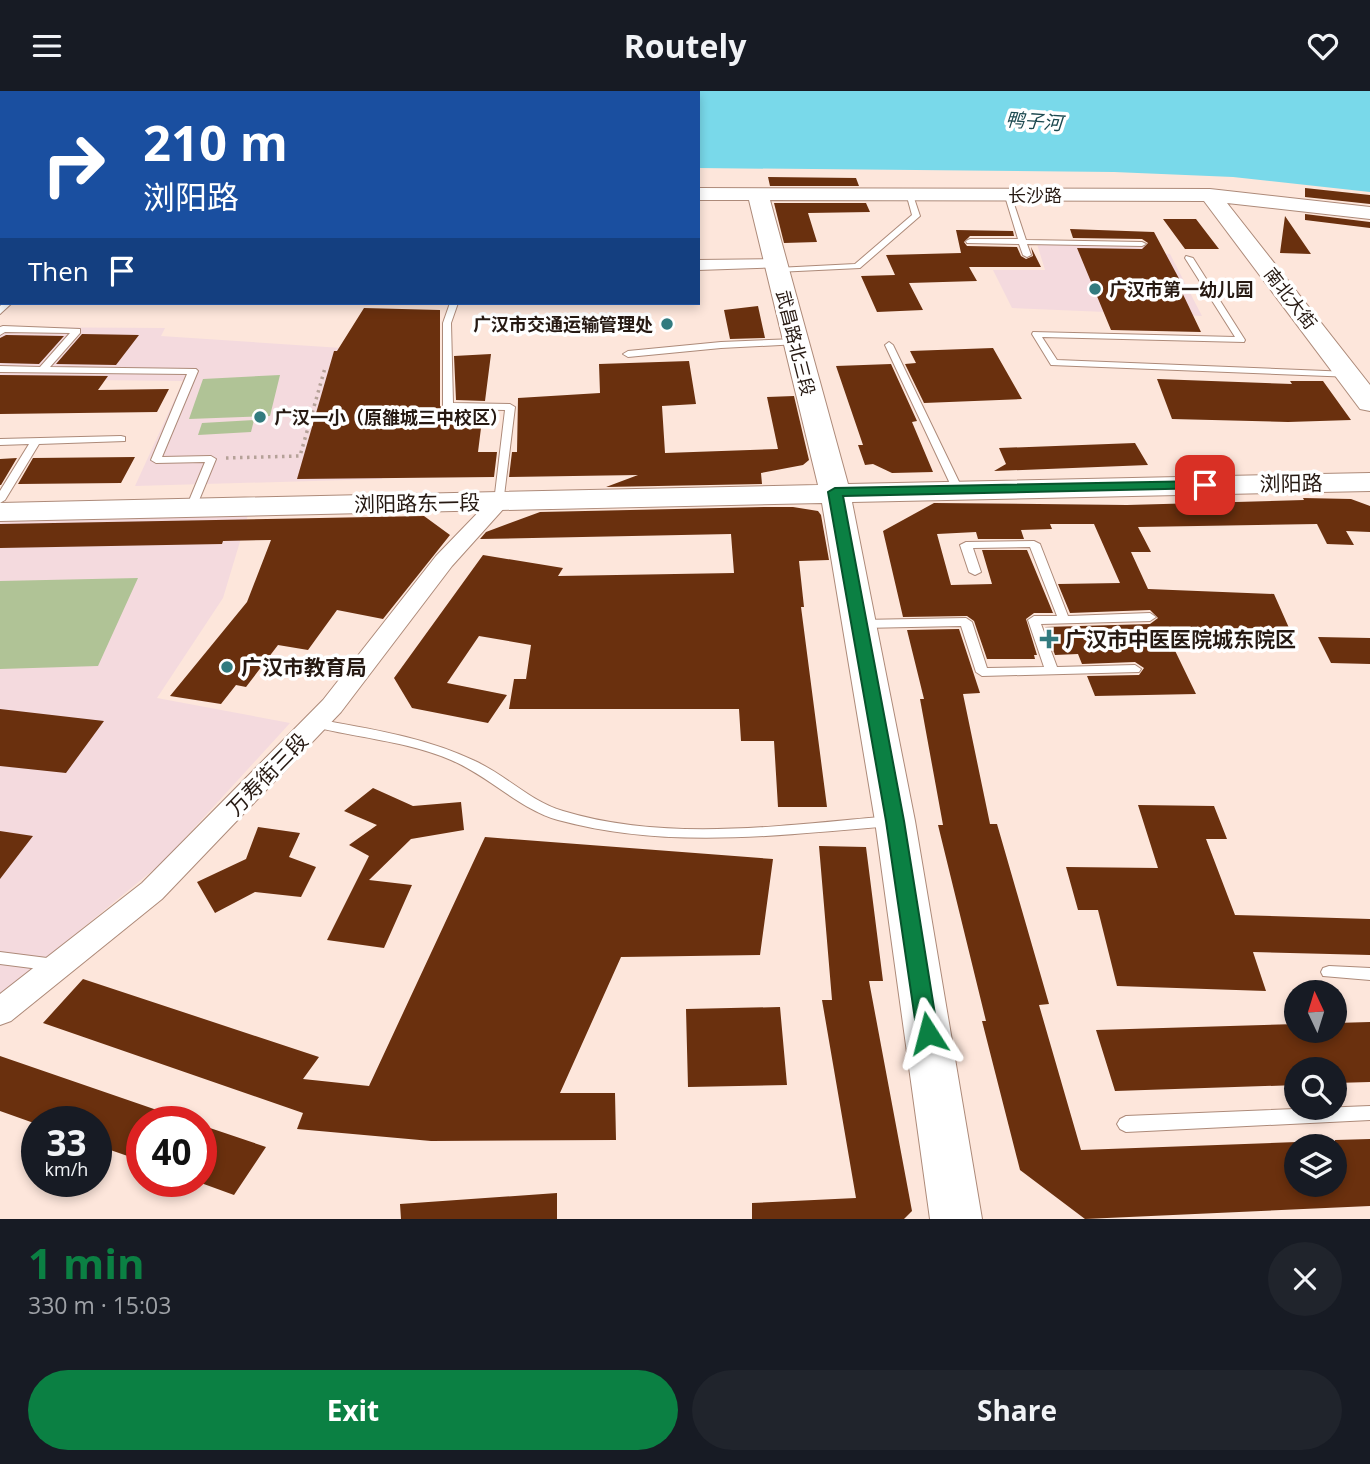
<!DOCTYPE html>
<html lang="en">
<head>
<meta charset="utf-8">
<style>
  :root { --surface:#171b24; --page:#20242c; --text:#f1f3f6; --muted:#9ea1a6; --accent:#0b8043 }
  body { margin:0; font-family:"Open Sans","Noto Sans SC",sans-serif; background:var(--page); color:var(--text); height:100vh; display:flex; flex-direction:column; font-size:26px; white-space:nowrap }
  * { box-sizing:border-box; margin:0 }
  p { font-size:23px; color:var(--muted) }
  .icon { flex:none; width:38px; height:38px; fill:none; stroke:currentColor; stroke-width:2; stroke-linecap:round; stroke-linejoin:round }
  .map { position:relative; height:1128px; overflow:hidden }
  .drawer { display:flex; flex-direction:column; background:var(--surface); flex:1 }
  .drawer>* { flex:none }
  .hud { position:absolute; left:0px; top:0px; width:700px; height:214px; box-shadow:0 4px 10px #0003; background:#1a4fa0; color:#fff; overflow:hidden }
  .needle { width:46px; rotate:356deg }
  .fabs { position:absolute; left:1284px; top:889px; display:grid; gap:14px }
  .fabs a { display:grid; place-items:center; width:63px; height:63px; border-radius:50%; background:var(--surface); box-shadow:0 4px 10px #0003; font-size:35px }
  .speed { position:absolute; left:21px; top:1015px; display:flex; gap:14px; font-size:35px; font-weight:700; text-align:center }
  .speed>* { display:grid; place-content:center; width:91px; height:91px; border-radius:50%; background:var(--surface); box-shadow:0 4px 10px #0003; line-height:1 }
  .speed small { font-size:18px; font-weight:400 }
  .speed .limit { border:10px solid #d22; background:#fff; color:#111 }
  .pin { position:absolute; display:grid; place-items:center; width:60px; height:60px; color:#fff; margin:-30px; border-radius:14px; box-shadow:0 4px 10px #0006 }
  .me { position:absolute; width:77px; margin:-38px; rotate:351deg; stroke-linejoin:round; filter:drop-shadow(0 0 5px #0008) }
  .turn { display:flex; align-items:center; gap:24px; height:147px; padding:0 28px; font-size:32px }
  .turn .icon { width:91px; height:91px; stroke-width:2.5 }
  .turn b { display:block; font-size:49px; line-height:60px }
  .then { display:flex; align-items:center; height:66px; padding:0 28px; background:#0003; gap:14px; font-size:26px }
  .round { display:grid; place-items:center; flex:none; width:74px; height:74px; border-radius:37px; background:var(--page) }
  .head { display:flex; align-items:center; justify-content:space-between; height:119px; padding:0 28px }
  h1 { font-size:42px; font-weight:700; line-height:52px; color:var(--accent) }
  .cta { display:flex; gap:14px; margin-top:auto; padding:14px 28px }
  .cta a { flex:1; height:80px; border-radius:42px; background:var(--accent); color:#fff; font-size:28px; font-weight:700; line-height:80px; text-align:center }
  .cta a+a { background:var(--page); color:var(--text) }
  header { display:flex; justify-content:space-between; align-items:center; height:91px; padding:0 28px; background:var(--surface); font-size:32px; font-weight:700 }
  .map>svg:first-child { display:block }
  .education { fill:#f4dade }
  .green { fill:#b0c396 }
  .water { fill:#79d9ea }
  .building { fill:#6a300e }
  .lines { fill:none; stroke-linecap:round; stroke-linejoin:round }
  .lane-casing { stroke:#ad8a79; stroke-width:2 }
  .street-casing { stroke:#ad8a79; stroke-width:2 }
  .secondary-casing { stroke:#ad8a79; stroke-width:2 }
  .path { stroke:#b5a198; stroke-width:3.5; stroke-dasharray:2.5 4.5; stroke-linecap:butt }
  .lane { fill:#fff; fill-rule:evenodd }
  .street { fill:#fff; fill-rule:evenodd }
  .secondary { fill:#fff; fill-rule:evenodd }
  .route { fill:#0b8043; stroke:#07532c; stroke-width:2 }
  .poi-dot { fill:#327b7f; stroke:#fff; stroke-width:2.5 }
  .labels { text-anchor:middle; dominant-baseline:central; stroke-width:7; stroke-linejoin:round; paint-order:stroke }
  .far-street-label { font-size:18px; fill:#261912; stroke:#fff }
  .far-poi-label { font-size:18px; font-weight:bold; fill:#261912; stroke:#fff; text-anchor:start }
  .far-water-label { font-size:19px; font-style:italic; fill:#1b484f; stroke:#fff }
  .street-label { font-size:21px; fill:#261912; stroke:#fff }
  .poi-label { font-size:21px; font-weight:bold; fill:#261912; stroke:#fff; text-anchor:start }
</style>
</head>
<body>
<header><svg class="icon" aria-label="menu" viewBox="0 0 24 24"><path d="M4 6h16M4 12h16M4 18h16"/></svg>Routely<svg class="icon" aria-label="heart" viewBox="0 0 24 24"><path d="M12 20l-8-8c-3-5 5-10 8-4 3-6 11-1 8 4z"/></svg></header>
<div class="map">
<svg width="1370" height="1128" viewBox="0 0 1370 1128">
  <rect width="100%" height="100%" fill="#fde6db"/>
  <path class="education" d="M 1037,153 L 1148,154 L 1152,161 L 1170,163 L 1202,225 L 1012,217 L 993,179 L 1045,179 Z
    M 0,236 L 165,237 L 161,245 L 372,259 L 387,364 L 382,388 L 135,395 L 183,290 L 0,288 Z
    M 248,424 L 223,507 L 157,607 L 290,632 L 164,770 L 0,905 L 0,429 Z"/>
  <path class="green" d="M 280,284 L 270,325 L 189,328 L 203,288 Z
    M 254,329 L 251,341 L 198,344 L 202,332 Z
    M 138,487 L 98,575 L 0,578 L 0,490 Z"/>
  <path class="water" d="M 0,0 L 1370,0 L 1370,101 L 1233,86 L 1114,81 L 698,77 L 698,2 L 2,2 L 0,68 Z"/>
  <path class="building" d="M 768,86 L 856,87 L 859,95 L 770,95 Z
    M 1305,97 L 1370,104 L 1370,113 L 1305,106 Z
    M 774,112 L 866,112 L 870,121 L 808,122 L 817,151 L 784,152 Z
    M 1305,123 L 1370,131 L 1370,137 L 1305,129 Z
    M 1285,125 L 1311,163 L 1280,162 Z
    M 1163,128 L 1196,128 L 1219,158 L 1185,158 Z
    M 1070,138 L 1154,141 L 1183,195 L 1179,195 L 1201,241 L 1111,239 L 1077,157 L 1142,158 L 1148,152 L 1142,148 L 1073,147 Z
    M 956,139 L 1013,140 L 1014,145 L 970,145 L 964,151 L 967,155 L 1017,156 L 1021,165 L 1026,168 L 1033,165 L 1031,156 L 1041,176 L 969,176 L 977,190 L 909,192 L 923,219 L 877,221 L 861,185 L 895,184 L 886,164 L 961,162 Z
    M 758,215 L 765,247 L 730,248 L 724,219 Z
    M 364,217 L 440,219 L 440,315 L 448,321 L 483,321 L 478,361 L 497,361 L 494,386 L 297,388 L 334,260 L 337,260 Z
    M 82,243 L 139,244 L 116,274 L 56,273 Z
    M 6,244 L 64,245 L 39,273 L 0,272 L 0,247 Z
    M 993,257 L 1022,308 L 924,312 L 905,273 L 916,272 L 910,260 Z
    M 491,263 L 485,310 L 456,309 L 454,265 Z
    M 689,270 L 696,313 L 662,315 L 665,362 L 778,358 L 767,306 L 794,305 L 809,369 L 803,374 L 761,382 L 762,393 L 606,396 L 638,384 L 509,386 L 512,361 L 517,361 L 518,307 L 600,302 L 599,273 Z
    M 891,273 L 917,330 L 912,331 L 933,381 L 892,382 L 873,373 L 865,374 L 858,354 L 863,354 L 836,275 Z
    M 0,284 L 108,285 L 98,299 L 169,298 L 157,321 L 0,323 Z
    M 1157,288 L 1292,293 L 1290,290 L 1323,290 L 1351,329 L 1288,331 L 1172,328 Z
    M 1135,352 L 1148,374 L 994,380 L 1006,373 L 999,357 Z
    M 135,366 L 121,392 L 18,393 L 33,367 Z
    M 17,367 L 1,394 L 0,394 L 0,368 Z
    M 1303,407 L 1351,408 L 1370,415 L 1370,441 L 1346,440 L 1354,454 L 1327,453 L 1317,433 L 1138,436 L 1151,461 L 1131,461 L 1148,498 L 1274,503 L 1293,546 L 1166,541 L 1196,603 L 1095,605 L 1087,585 L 1139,584 L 1144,577 L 1135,571 L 1082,573 L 1078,563 L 1055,564 L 1045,536 L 1150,533 L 1158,527 L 1150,519 L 1070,522 L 1058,493 L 1120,492 L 1094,433 L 1050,433 L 1052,438 L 1021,439 L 1024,448 L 978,448 L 976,441 L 937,443 L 951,494 L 992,493 L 982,459 L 1027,459 L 1053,522 L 1034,522 L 1026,528 L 1037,564 L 1034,564 L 1035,568 L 987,568 L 974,530 L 967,525 L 903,526 L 883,440 L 934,412 L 1127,414 L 1304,409 Z
    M 766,416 L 793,416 L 818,420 L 821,424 L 829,469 L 799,470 L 804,516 L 801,516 L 827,716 L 778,716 L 774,650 L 741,650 L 739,618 L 509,618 L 514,588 L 526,588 L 531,554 L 479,545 L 447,592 L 507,604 L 488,632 L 412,617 L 394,587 L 483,464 L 563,477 L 558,485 L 734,482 L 731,443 L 480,448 L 486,441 L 540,421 Z
    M 424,425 L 450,444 L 383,528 L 337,519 L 308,559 L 278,554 L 246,596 L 236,594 L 221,613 L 170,605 L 247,511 L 271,449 L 223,450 L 222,453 L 0,457 L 0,433 Z
    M 959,538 L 980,602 L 963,603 L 990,733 L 997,733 L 1049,913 L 1039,914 L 1081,1059 L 1297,1051 L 1297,1094 L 1335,1094 L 1335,1049 L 1370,1048 L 1370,1115 L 1085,1128 L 1020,1079 L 982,930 L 986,930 L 938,734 L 943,734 L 920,608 L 924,608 L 907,539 Z
    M 1318,546 L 1370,547 L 1370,573 L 1331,572 Z
    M 0,618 L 104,630 L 66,682 L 0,675 Z
    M 373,697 L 413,715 L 461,711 L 464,739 L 411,748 L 369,789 L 412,794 L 384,857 L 327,849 L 369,765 L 349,754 L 377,734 L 344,720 Z
    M 1138,714 L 1214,715 L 1227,748 L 1206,748 L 1235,824 L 1370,828 L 1370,864 L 1253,861 L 1266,900 L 1117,895 L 1098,819 L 1078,819 L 1066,776 L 1158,777 Z
    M 258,736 L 300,742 L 289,766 L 316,776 L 301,806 L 255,801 L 215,822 L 197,791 L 246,768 Z
    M 0,740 L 33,745 L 0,788 Z
    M 485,746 L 773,768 L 760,864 L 621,866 L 560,1002 L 615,1002 L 616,1049 L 431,1050 L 297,1038 L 303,1022 L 43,932 L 83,888 L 319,966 L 303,988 L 369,995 Z
    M 819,755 L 866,756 L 883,890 L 869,890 L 912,1120 L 904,1128 L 752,1128 L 752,1112 L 856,1107 L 822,909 L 832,909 Z
    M 780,916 L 787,994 L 688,996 L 686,918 Z
    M 1370,931 L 1370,991 L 1335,992 L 1335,978 L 1297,978 L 1297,994 L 1115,1000 L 1096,939 L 1297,933 L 1297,940 L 1335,940 L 1335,932 Z
    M 0,965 L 183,1028 L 182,1031 L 142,1031 L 142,1070 L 96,1054 L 96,1031 L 31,1031 L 0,1020 Z
    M 201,1034 L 266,1056 L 234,1104 L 201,1092 Z
    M 557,1102 L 557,1128 L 401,1128 L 400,1113 Z"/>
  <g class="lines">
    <defs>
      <path id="lane" d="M 906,102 L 913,104 L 920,125 L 860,177 L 777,181 L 773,179 L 777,177 L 855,173 L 912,124 Z
        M 1004,102 L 1011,104 L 1026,149 L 1142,151 L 1146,153 L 1142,155 L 1027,153 L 1031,164 L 1027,166 L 1023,164 L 1019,153 L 967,152 L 966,150 L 970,148 L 1018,148 Z
        M 1186,165 L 1193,167 L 1245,249 L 1244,251 L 1042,246 L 1057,269 L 1350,281 L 1353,282 L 1353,286 L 1051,274 L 1032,243 L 1033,241 L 1235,246 L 1185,167 Z
        M 0,192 L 2,192 L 2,197 L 0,197 Z
        M 3,212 L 12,212 L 0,223 L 0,215 Z
        M 450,212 L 458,212 L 451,232 L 453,312 L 510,313 L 515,316 L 503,413 L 495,413 L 494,411 L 505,319 L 448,318 L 443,315 L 443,232 Z
        M 3,235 L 80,238 L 80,242 L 50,276 L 196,278 L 198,280 L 162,366 L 211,365 L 216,368 L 195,419 L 191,420 L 186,417 L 205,371 L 156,372 L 151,369 L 187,283 L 0,281 L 0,275 L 40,276 L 70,242 L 5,241 L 0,244 L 0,236 Z
        M 796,248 L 800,251 L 799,253 L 721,257 L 628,266 L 623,263 L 628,260 L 721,251 Z
        M 889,251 L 893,254 L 963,399 L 962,401 L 958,402 L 953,399 L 885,254 Z
        M 121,345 L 125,346 L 125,350 L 39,353 L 5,409 L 0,412 L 0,400 L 29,353 L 0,354 L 0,348 Z
        M 1034,450 L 1040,453 L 1068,525 L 1150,522 L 1156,526 L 1150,530 L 1041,533 L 1057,576 L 1135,574 L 1141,578 L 1139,581 L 982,585 L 976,581 L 961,535 L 861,537 L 855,533 L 861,529 L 966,527 L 972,531 L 987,577 L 1044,576 L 1028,529 L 1034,525 L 1057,525 L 1030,456 L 973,457 L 981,481 L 975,484 L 969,481 L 960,454 L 966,451 Z
        M 316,628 C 370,638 425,646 475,670 C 506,684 531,711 563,720 C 669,752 784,734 892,725 L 897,727 L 899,730 L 897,733 L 892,735 C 780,744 668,759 558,729 C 519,718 489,685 451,669 C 406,650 358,647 311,635 L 310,632 L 311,629 Z
        M 0,861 L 55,868 L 61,870 L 63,874 L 61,878 L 55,880 L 0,873 Z
        M 1329,875 L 1370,877 L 1370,889 L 1323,885 L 1321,881 L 1323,877 Z
        M 1370,1015 L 1370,1029 L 1126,1041 L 1120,1038 L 1117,1033 L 1120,1028 L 1126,1025 Z"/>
      <path id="street" d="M 776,168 L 784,173 L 782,176 L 698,179 L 698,169 Z
        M 499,405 L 506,407 L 510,411 L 506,415 L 452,475 L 341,621 L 162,808 L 11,930 L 0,934 L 0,903 L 142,792 L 323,609 L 436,465 L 492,407 Z"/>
      <path id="secondary" d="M 507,0 L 525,0 L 506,2 Z
        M 544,0 L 562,0 L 562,2 L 544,2 Z
        M 0,94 L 2,94 L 2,106 L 0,106 Z
        M 698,97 L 1210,98 L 1370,116 L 1370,128 L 1227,112 L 1370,294 L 1370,320 L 1360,318 L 1204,110 L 770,109 L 848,393 L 1370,382 L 1370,400 L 852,411 L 915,730 L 982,1128 L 930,1128 L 875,730 L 822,412 L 0,430 L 0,412 L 818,394 L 749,109 L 698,109 Z"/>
    </defs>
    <use href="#lane" class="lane-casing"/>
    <use href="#street" class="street-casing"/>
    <use href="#secondary" class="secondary-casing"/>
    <path class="path" d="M 226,367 L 300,365 L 325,277"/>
    <use href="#lane" class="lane"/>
    <use href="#street" class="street"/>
    <use href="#secondary" class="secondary"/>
  </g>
  <path class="route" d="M 1205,390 L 1212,394 L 1210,397 L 843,405 L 904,730 L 938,942 L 935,948 L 928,951 L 920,948 L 917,942 L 886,730 L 828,401 L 835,397 Z"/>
  <g class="poi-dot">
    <circle cx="1095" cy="198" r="7"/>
    <circle cx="667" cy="233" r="7"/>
    <circle cx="260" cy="326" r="7"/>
    <path d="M1045.5 537.5h7v7h7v7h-7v7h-7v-7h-7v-7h7z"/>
    <circle cx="227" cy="576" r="7"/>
  </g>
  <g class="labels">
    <g class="far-street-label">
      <text x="1035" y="104">长沙路</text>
      <text transform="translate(1291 207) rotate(52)">南北大街</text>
      <text transform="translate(796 252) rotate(76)">武昌路北三段</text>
    </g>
    <g class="far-poi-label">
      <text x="1109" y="198">广汉市第一幼儿园</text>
      <text x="653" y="233" text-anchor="end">广汉市交通运输管理处</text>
      <text x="274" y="326">广汉一小（原雒城三中校区）</text>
    </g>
    <g class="far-water-label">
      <text transform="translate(1034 30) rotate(4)">鸭子河</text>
    </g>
    <g class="street-label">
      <text transform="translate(1291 392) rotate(-1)">浏阳路</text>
      <text transform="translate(417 412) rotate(-1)">浏阳路东一段</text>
      <text transform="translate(267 683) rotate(-46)">万寿街三段</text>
    </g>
    <g class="poi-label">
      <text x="1065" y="548">广汉市中医医院城东院区</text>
      <text x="241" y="576">广汉市教育局</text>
    </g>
  </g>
</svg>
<div class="fabs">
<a><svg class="needle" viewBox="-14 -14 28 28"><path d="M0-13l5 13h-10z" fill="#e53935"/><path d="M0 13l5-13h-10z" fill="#9ea1a6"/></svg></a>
<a><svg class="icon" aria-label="search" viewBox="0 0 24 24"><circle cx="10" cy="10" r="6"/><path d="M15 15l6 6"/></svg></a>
<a><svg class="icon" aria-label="layers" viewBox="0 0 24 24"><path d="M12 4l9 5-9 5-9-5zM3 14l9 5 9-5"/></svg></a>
</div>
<div class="speed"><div>33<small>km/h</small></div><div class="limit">40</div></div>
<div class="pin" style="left:1205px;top:394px;background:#d93025"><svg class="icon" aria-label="arrive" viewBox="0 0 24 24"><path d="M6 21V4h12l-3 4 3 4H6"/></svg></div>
<svg class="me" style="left:928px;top:942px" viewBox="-20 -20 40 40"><path d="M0-17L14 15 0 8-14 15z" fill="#0b8043" stroke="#fff" stroke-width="4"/></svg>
<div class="hud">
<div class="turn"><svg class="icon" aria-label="right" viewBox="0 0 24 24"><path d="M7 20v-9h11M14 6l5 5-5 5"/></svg><div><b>210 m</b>浏阳路</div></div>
<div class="then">Then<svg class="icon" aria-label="arrive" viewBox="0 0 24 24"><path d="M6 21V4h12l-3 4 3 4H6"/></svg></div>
</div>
</div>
<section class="drawer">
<div class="head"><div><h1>1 min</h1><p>330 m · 15:03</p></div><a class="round"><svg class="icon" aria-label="close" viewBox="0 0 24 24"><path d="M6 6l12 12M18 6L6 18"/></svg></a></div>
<div class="cta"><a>Exit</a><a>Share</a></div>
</section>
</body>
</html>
